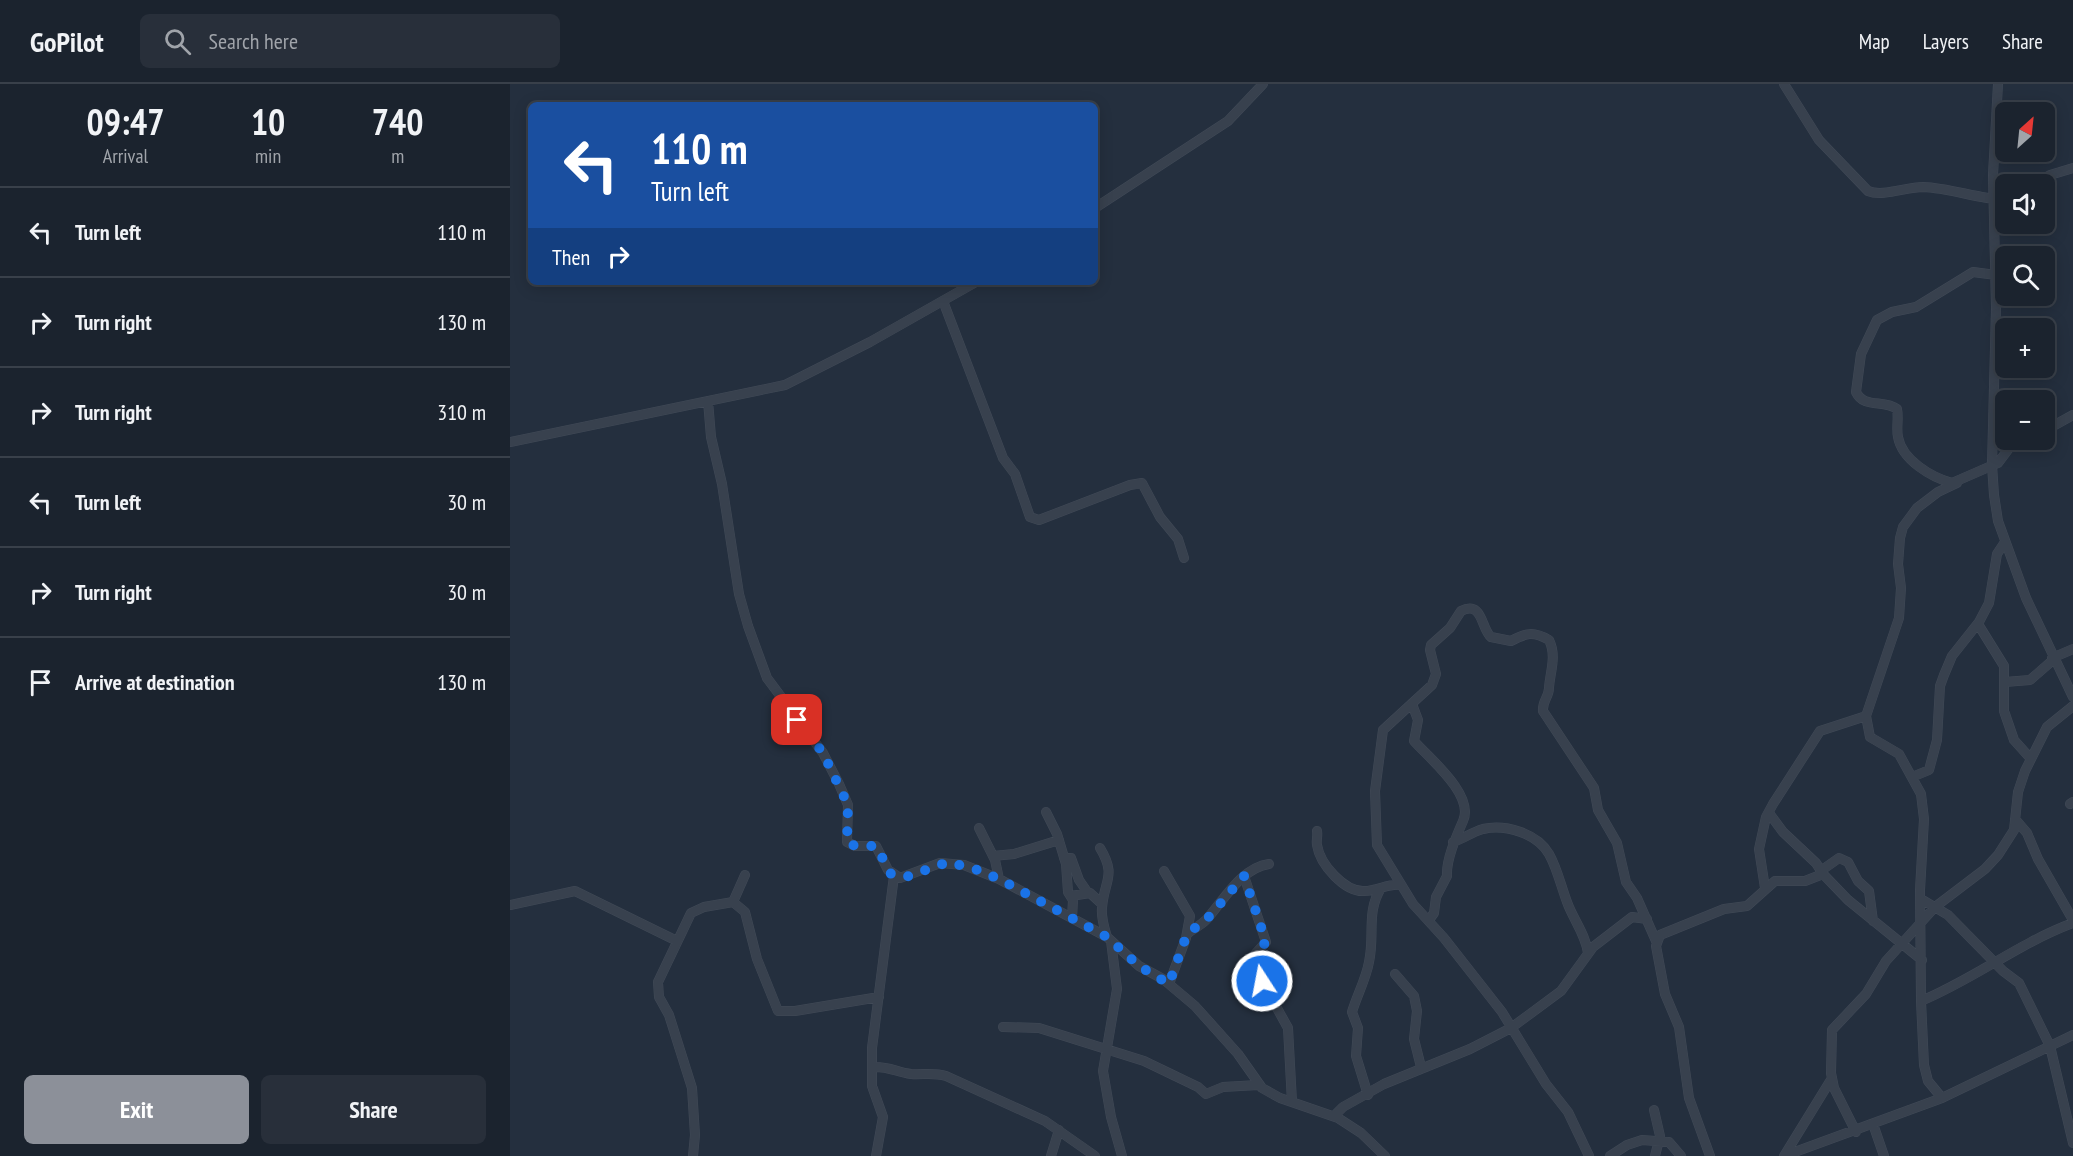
<!DOCTYPE html>
<html lang="en">
<head>
<meta charset="utf-8">
<style>
  :root { --surface:#1b232e; --page:#282f3a; --text:#f1f3f6; --muted:#a0a4aa; --line:#39404a; --accent:#8c9099 }
  body { margin:0; font-family:"PT Sans Narrow",sans-serif; background:var(--page); color:var(--text); height:100vh; display:flex; flex-direction:column; font-size:22px; white-space:nowrap }
  * { box-sizing:border-box; margin:0 }
  p { font-size:20px; color:var(--muted) }
  .icon { flex:none; width:33px; height:33px; fill:none; stroke:currentColor; stroke-width:2; stroke-linecap:round; stroke-linejoin:round }
  .map { position:relative; flex:1; overflow:hidden }
  .details { display:flex; flex-direction:column; background:var(--surface); width:510px }
  .details>* { flex:none }
  .top-card { position:absolute; left:18px; top:18px; width:570px; height:183px; border-radius:9px; box-shadow:0 3px 15px #0003,0 0 0 2px var(--line); background:#1a4fa0; color:#fff; overflow:hidden }
  .needle { width:39px; rotate:27deg }
  .controls { position:absolute; left:1485px; top:18px; display:grid; gap:12px }
  .controls a { display:grid; place-items:center; width:60px; height:60px; border-radius:9px; background:var(--surface); box-shadow:0 3px 15px #0003,0 0 0 2px var(--line); font-size:30px }
  .pin { position:absolute; display:grid; place-items:center; width:51px; height:51px; color:#fff; margin:-26px; border-radius:12px; box-shadow:0 3px 9px #0006 }
  .me { position:absolute; width:66px; margin:-33px; rotate:349deg; stroke-linejoin:round; filter:drop-shadow(0 0 4px #0008) }
  .turn { display:flex; align-items:center; gap:21px; height:126px; padding:0 24px; font-size:27px }
  .turn .icon { width:78px; height:78px; stroke-width:2.5 }
  .turn b { display:block; font-size:42px; line-height:51px }
  .then { display:flex; align-items:center; height:57px; padding:0 24px; background:#0003; gap:12px; font-size:22px }
  .eta { display:flex; justify-content:space-evenly; align-items:center; height:102px; text-align:center }
  .eta b { font-size:36px; font-weight:700; line-height:42px }
  .cta { display:flex; gap:12px; margin-top:auto; padding:12px 24px }
  .cta a { flex:1; height:69px; border-radius:9px; background:var(--accent); color:#fff; font-size:24px; font-weight:700; line-height:69px; text-align:center }
  .cta a+a { background:var(--page); color:var(--text) }
  ul { padding:0; list-style:none }
  li { display:flex; align-items:center; gap:18px; height:90px; padding:0 24px; border-top:2px solid var(--line) }
  li div { flex:1 }
  li b { display:block; font-size:22px }
  li em { font-style:normal }
  header { display:flex; align-items:center; gap:36px; box-sizing:border-box; height:84px; padding:0 30px; background:var(--surface); border-bottom:2px solid var(--line) }
  header strong { font-size:28px }
  nav { display:flex; gap:33px; margin-inline-start:auto; font-size:21px }
  .search { width:420px; height:54px; background:var(--page); display:flex; align-items:center; gap:15px; box-sizing:border-box; padding:0 21px; border-radius:9px; color:var(--muted); font-size:22px }
  main { display:flex; flex:1; min-height:0 }
  .map>svg:first-child { display:block }
  .lines { fill:none; stroke-linecap:round; stroke-linejoin:round }
  .minor-casing { stroke:#414a57; stroke-width:10 }
  .minor { stroke:#38414e; stroke-width:9 }
  .route { stroke:#1a73e8; stroke-width:10; stroke-dasharray:0 18 }
</style>
</head>
<body>
<header>
<strong>GoPilot</strong>
<div class="search"><svg class="icon" aria-label="search" viewBox="0 0 24 24"><circle cx="10" cy="10" r="6"/><path d="M15 15l6 6"/></svg>Search here</div>
<nav><a>Map</a><a>Layers</a><a>Share</a></nav>
</header>
<main>
<section class="details">
<div class="eta">
<div><b>09:47</b><p>Arrival</p></div>
<div><b>10</b><p>min</p></div>
<div><b>740</b><p>m</p></div>
</div>
<ul>
<li><svg class="icon" aria-label="left" viewBox="0 0 24 24"><path d="M17 20v-9H6M10 6l-5 5 5 5"/></svg><div><b>Turn left</b></div><em>110 m</em></li>
<li><svg class="icon" aria-label="right" viewBox="0 0 24 24"><path d="M7 20v-9h11M14 6l5 5-5 5"/></svg><div><b>Turn right</b></div><em>130 m</em></li>
<li><svg class="icon" aria-label="right" viewBox="0 0 24 24"><path d="M7 20v-9h11M14 6l5 5-5 5"/></svg><div><b>Turn right</b></div><em>310 m</em></li>
<li><svg class="icon" aria-label="left" viewBox="0 0 24 24"><path d="M17 20v-9H6M10 6l-5 5 5 5"/></svg><div><b>Turn left</b></div><em>30 m</em></li>
<li><svg class="icon" aria-label="right" viewBox="0 0 24 24"><path d="M7 20v-9h11M14 6l5 5-5 5"/></svg><div><b>Turn right</b></div><em>30 m</em></li>
<li><svg class="icon" aria-label="arrive" viewBox="0 0 24 24"><path d="M6 21V4h12l-3 4 3 4H6"/></svg><div><b>Arrive at destination</b></div><em>130 m</em></li>
</ul>
<div class="cta"><a>Exit</a><a>Share</a></div>
</section>
<div class="map">
<svg width="1563" height="1072" viewBox="0 0 1563 1072">
  <rect width="100%" height="100%" fill="#242f3e"/>
  <g class="lines">
    <defs>
      <path id="minor" d="M 1274,0 L 1309,56 L 1358,107 C 1373,113 1396,103 1413,103 C 1441,104 1468,115 1496,116
        M 1488,0 L 1483,91 L 1486,224 L 1482,381 L 1484,411 L 1488,437 L 1516,514 L 1563,613
        M 1525,100 L 1540,91 L 1563,84
        M 585,124 L 718,37 L 753,0
        M 1486,191 L 1463,188 L 1406,223 L 1382,228 L 1367,236 L 1351,270 L 1346,308 C 1354,325 1374,315 1387,325 C 1389,334 1386,344 1388,353 C 1392,376 1421,393 1442,399 L 1488,379 L 1503,359 L 1512,356
        M 433,217 L 493,374 L 505,390 L 520,433 L 529,436 L 620,401 L 632,399 L 650,433 L 668,455 L 674,474
        M 198,317 L 201,353 L 212,400 L 229,510 L 238,542 L 257,594 L 313,669 L 329,700 L 338,721 L 337,758 L 345,762 L 366,762 L 378,786 L 390,794 L 430,779 L 454,781 L 489,795 L 597,853 L 629,882 L 653,895 L 685,922 L 728,970 L 752,1004 L 770,1014 L 828,1034 L 851,1049 L 875,1072
        M 1534,347 L 1563,331
        M 0,358 L 275,301 L 360,258 L 466,198
        M 1468,540 L 1494,582 L 1494,627 L 1504,656 L 1521,675
        M 1542,574 L 1563,565
        M 1495,598 L 1520,596 L 1543,576
        M 902,620 L 908,636 L 904,657 C 919,674 965,711 953,737 C 946,753 936,776 937,792 L 926,813 L 924,829 L 919,836
        M 1402,693 L 1419,686 L 1427,656 L 1430,602 L 1434,591 L 1442,572 L 1469,538 L 1479,519 L 1487,470 L 1495,458
        M 1560,720 L 1563,718
        M 536,728 L 547,750 L 556,780 L 558,808 L 563,816 L 562,834
        M 1259,729 L 1273,748 L 1306,779 L 1313,790
        M 1505,735 L 1517,749 L 1528,775 L 1563,836
        M 469,744 L 485,776 L 489,795
        M 807,747 C 808,752 806,757 807,761 C 810,781 835,808 854,807 C 868,807 878,799 891,801
        M 943,758 C 953,755 962,748 973,745 C 995,740 1027,749 1039,770 C 1047,784 1051,802 1057,818 C 1063,835 1076,851 1078,869
        M 590,764 C 607,792 594,796 592,824 C 591,834 594,843 597,853
        M 483,772 L 504,770 L 549,756
        M 554,774 L 561,774 L 569,796 L 578,809
        M 1312,786 L 1329,774 L 1338,778 L 1348,797 L 1359,807 L 1363,837
        M 654,787 L 680,832 L 676,854 L 659,900
        M 734,792 L 756,858 L 746,869 L 752,897 L 778,944 L 782,1018
        M 1255,804 L 1249,765 L 1256,733 L 1263,720 L 1310,647 L 1356,632
        M 561,812 L 580,809 L 592,820
        M 1411,815 L 1438,831 L 1493,887 L 1509,899 L 1540,962 L 1563,1059
        M 223,818 L 235,828 L 247,875 L 268,927 L 285,927 L 369,913
        M 0,821 L 65,807 L 167,857
        M 677,850 C 683,845 691,841 696,836 C 714,816 731,784 759,780
        M 601,857 L 607,905 L 593,987 L 601,1033 L 612,1072
        M 885,890 L 904,912 L 907,927 L 904,955 L 911,983
        M 1411,917 C 1464,895 1509,859 1563,839
        M 493,943 L 529,944 L 634,977 L 688,1003 L 696,1010 L 713,1003 L 748,1001
        M 362,983 C 379,982 386,988 401,990 C 413,991 423,988 436,992 L 535,1037 L 585,1072
        M 858,1011 L 846,972 L 848,944 L 842,928 C 847,911 856,895 859,878 C 865,851 856,828 871,804
        M 1432,1014 L 1418,997 L 1414,981 L 1411,917 L 1410,806 L 1414,735 L 1411,710 L 1389,670 L 1360,653 L 1356,632 L 1389,534 L 1391,504 L 1388,480 L 1390,454 L 1393,443 L 1407,424 L 1428,408 L 1447,399
        M 1144,1026 L 1150,1052 L 1145,1072
        M 824,1032 L 833,1023 L 874,1000 L 960,965 L 1001,944 L 1051,907 L 1083,863 L 1122,833 L 1137,835
        M 1363,1040 L 1374,1072
        M 1346,1048 L 1324,1004 L 1321,989 L 1322,946 L 1356,910 L 1376,877 L 1425,823 L 1475,785 L 1488,771 L 1504,746 L 1508,708 L 1515,687 L 1537,643 L 1563,622
        M 183,1072 L 185,1051 L 182,1004 L 159,931 L 149,913 L 148,898 L 181,829 L 194,823 L 223,818 L 235,791
        M 366,1072 L 373,1033 L 362,1002 L 362,964 L 384,792
        M 541,1072 L 549,1046
        M 1079,1072 L 1058,1028 L 1036,1000 L 992,928 L 934,854 L 903,820 L 867,761 L 865,707 L 873,646 L 922,601 L 926,590 L 920,566 L 921,561 L 940,544 L 951,527 C 973,516 971,545 981,553 L 1001,557 C 1016,549 1023,547 1039,556 C 1047,572 1040,588 1039,604 C 1039,613 1032,617 1033,627 L 1084,704 L 1088,726 L 1107,759 L 1116,798 L 1127,814 L 1146,857
        M 1100,1072 L 1117,1061 L 1132,1056 L 1159,1058 L 1171,1072
        M 1200,1072 L 1179,1014 L 1169,943 L 1155,910 L 1146,862 L 1150,851 L 1214,825 L 1237,822 L 1265,797 L 1295,797 L 1313,790 L 1338,816 L 1412,876
        M 1274,1072 L 1432,1014 L 1563,951
        M 1274,1072 L 1322,994"/>
    </defs>
    <use href="#minor" class="minor-casing"/>
    <use href="#minor" class="minor"/>
  </g>
  <g class="lines">
    <path class="route" d="M 287,636 L 313,669 L 338,721 L 337,758 L 345,762 L 366,762 L 381,790 L 396,793 L 438,778 L 465,785 L 489,795 L 597,853 L 629,882 L 659,900 L 677,850 L 697,835 L 734,792 L 756,858 L 746,869 L 752,897"/>
  </g>
</svg>
<div class="controls">
<a><svg class="needle" viewBox="-14 -14 28 28"><path d="M0-13l5 13h-10z" fill="#e53935"/><path d="M0 13l5-13h-10z" fill="#a0a4aa"/></svg></a>
<a><svg class="icon" aria-label="sound" viewBox="0 0 24 24"><path d="M4 9h4l5-4v14l-5-4H4zM17 9q2 3 0 6"/></svg></a>
<a><svg class="icon" aria-label="search" viewBox="0 0 24 24"><circle cx="10" cy="10" r="6"/><path d="M15 15l6 6"/></svg></a>
<a>+</a>
<a>−</a>
</div>
<div class="pin" style="left:287px;top:636px;background:#d93025"><svg class="icon" aria-label="arrive" viewBox="0 0 24 24"><path d="M6 21V4h12l-3 4 3 4H6"/></svg></div>
<svg class="me" style="left:752px;top:897px" viewBox="-20 -20 40 40"><circle r="17" fill="#1a73e8" stroke="#fff" stroke-width="3"/><path d="M0-11L8 9 0 5-8 9z" fill="#fff"/></svg>
<div class="top-card">
<div class="turn"><svg class="icon" aria-label="left" viewBox="0 0 24 24"><path d="M17 20v-9H6M10 6l-5 5 5 5"/></svg><div><b>110 m</b>Turn left</div></div>
<div class="then">Then<svg class="icon" aria-label="right" viewBox="0 0 24 24"><path d="M7 20v-9h11M14 6l5 5-5 5"/></svg></div>
</div>
</div>
</main>
</body>
</html>
